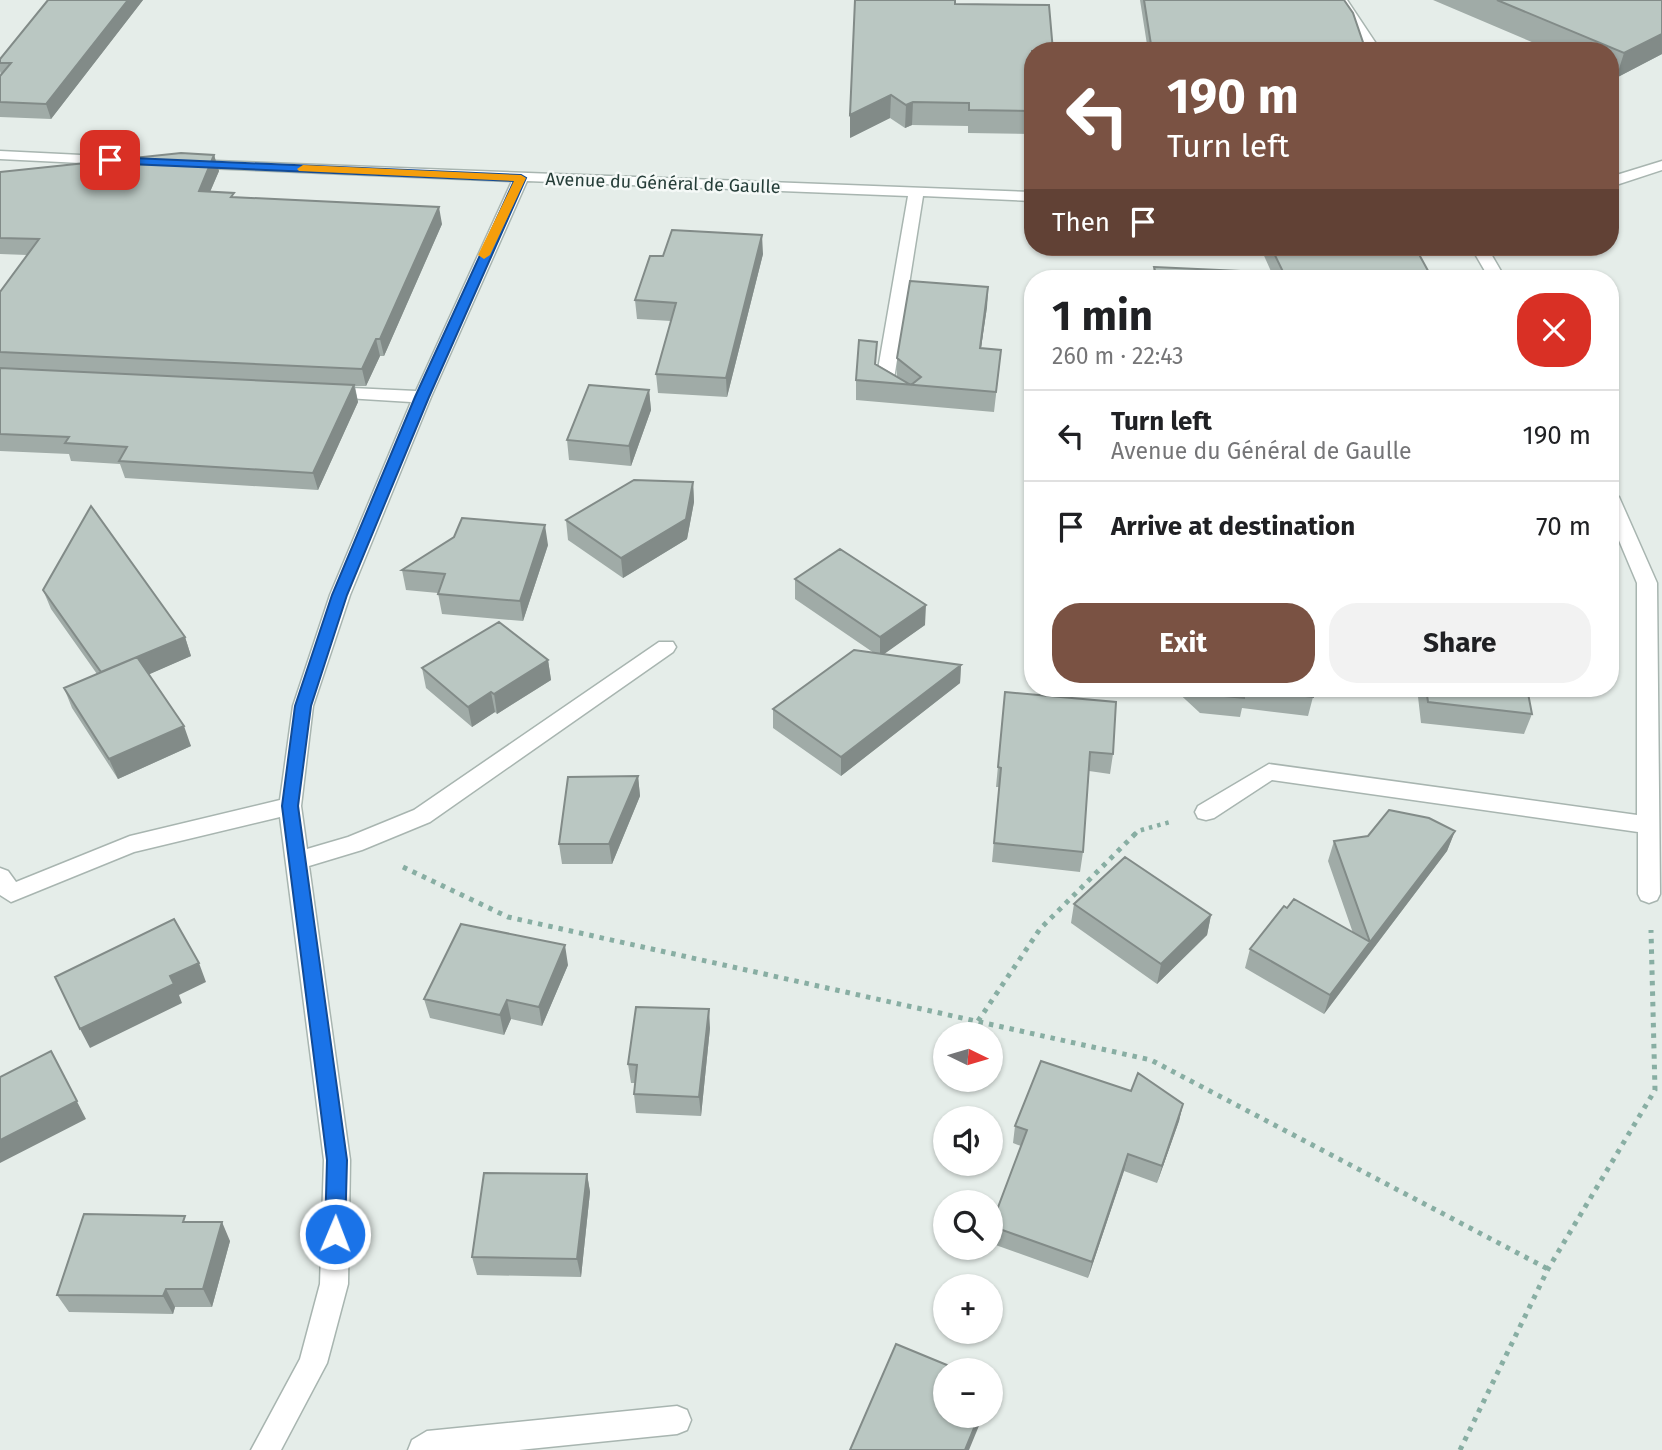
<!DOCTYPE html>
<html lang="en">
<head>
<meta charset="utf-8">
<style>
  :root { --surface:#fff; --page:#f2f2f2; --text:#202124; --muted:#757577; --line:#e0e0e0; --accent:#7a5243 }
  body { margin:0; font-family:"Fira Sans",sans-serif; background:var(--page); color:var(--text); height:100vh; display:flex; flex-direction:column; font-size:26px; white-space:nowrap }
  * { box-sizing:border-box; margin:0 }
  p { font-size:23px; color:var(--muted) }
  .icon { flex:none; width:38px; height:38px; fill:none; stroke:currentColor; stroke-width:2; stroke-linecap:round; stroke-linejoin:round }
  .map { position:relative; flex:1; overflow:hidden }
  .side { position:absolute; left:1024px; top:270px; width:595px; height:427px; display:flex; flex-direction:column; background:var(--surface); border-radius:28px; box-shadow:0 2px 5px #0004 }
  .side>* { flex:none }
  .top-card { position:absolute; left:1024px; top:42px; width:595px; height:214px; border-radius:28px; box-shadow:0 2px 5px #0004; background:#7a5243; color:#fff; overflow:hidden }
  .needle { width:46px; rotate:95deg }
  .controls { position:absolute; left:933px; top:1022px; display:grid; gap:14px }
  .controls a { display:grid; place-items:center; width:70px; height:70px; border-radius:50%; background:var(--surface); box-shadow:0 2px 5px #0004; font-size:35px }
  .pin { position:absolute; display:grid; place-items:center; width:60px; height:60px; color:#fff; margin:-30px; border-radius:14px; box-shadow:0 4px 10px #0006 }
  .me { position:absolute; width:77px; margin:-38px; rotate:1deg; stroke-linejoin:round; filter:drop-shadow(0 0 5px #0008) }
  .turn { display:flex; align-items:center; gap:24px; height:147px; padding:0 28px; font-size:32px }
  .turn .icon { width:91px; height:91px; stroke-width:2.5 }
  .turn b { display:block; font-size:49px; line-height:60px }
  .then { display:flex; align-items:center; height:66px; padding:0 28px; background:#0003; gap:14px; font-size:26px }
  .round { display:grid; place-items:center; flex:none; width:74px; height:74px; border-radius:28px; background:var(--page) }
  .head { display:flex; align-items:center; justify-content:space-between; height:119px; padding:0 28px }
  h1 { font-size:42px; font-weight:700; line-height:52px }
  .primary-button { display:flex; gap:14px; margin-top:auto; padding:14px 28px }
  .primary-button a { flex:1; height:80px; border-radius:28px; background:var(--accent); color:#fff; font-size:28px; font-weight:700; line-height:80px; text-align:center }
  .primary-button a+a { background:var(--page); color:var(--text) }
  ul { padding:0; list-style:none }
  li { display:flex; align-items:center; gap:21px; height:91px; padding:0 28px; border-top:2px solid var(--line) }
  li div { flex:1 }
  li b { display:block; font-size:26px }
  li em { font-style:normal }
  .map>svg:first-child { display:block }
  .lines { fill:none; stroke-linecap:round; stroke-linejoin:round }
  .minor-casing { stroke:#a8b5b0; stroke-width:3 }
  .path-far1 { stroke:#88aea3; stroke-width:4.5; stroke-dasharray:3.5 5; stroke-linecap:butt }
  .path { stroke:#88aea3; stroke-width:5; stroke-dasharray:4.5 6; stroke-linecap:butt }
  .minor { fill:#fff; fill-rule:evenodd }
  .wall { fill:#a0aba7 }
  .shaded-wall { fill:#828b88 }
  .building { fill:#bac7c2; stroke:#828b88; stroke-width:2 }
  .route { fill:#1a73e8; stroke:#114b97; stroke-width:2 }
  .slow { fill:#f59e0b }
  .labels { text-anchor:middle; dominant-baseline:central; stroke-width:5; stroke-linejoin:round; paint-order:stroke }
  .far-street-label { font-size:18px; fill:#253d38; stroke:#f5f9f7 }
</style>
</head>
<body>
<div class="map">
<svg width="1662" height="1450" viewBox="0 0 1662 1450">
  <rect width="100%" height="100%" fill="#e5ede9"/>
  <g class="lines">
    <defs>
      <path id="minor" d="M 1333,0 L 1347,0 L 1381,51 L 1367,51 Z
        M 0,151 L 142,158 L 149,162 L 142,166 L 0,159 Z
        M 188,160 L 1032,192 L 1032,201 L 923,196 L 894,379 L 908,390 L 899,395 L 876,381 L 908,196 L 527,181 L 431,397 L 350,595 L 313,706 L 301,806 L 307,849 L 348,837 L 414,810 L 659,642 L 673,642 L 676,647 L 673,652 L 430,822 L 362,850 L 309,866 L 350,1160 L 348,1284 L 327,1363 L 281,1450 L 251,1450 L 300,1359 L 320,1284 L 324,1160 L 280,817 L 134,852 L 11,902 L 0,895 L 0,868 L 8,871 L 16,882 L 130,836 L 280,800 L 293,706 L 330,595 L 411,402 L 330,397 L 321,392 L 330,387 L 416,391 L 512,181 L 183,167 L 181,164 L 183,161 Z
        M 1662,161 L 1662,170 L 1610,187 L 1610,177 Z
        M 1471,247 L 1487,247 L 1505,278 L 1489,278 Z
        M 1610,491 L 1619,497 L 1657,583 L 1660,894 L 1657,900 L 1649,903 L 1641,900 L 1638,894 L 1638,832 L 1272,780 L 1214,818 L 1206,820 L 1198,818 L 1195,812 L 1198,806 L 1269,764 L 1637,815 L 1637,583 L 1610,519 Z
        M 677,1406 L 687,1410 L 691,1420 L 687,1430 L 677,1434 L 519,1450 L 408,1450 L 412,1440 L 427,1431 Z"/>
    </defs>
    <use href="#minor" class="minor-casing"/>
    <path class="path-far1" d="M 1134,835 L 1138,831 L 1170,822"/>
    <path class="path" d="M 403,867 L 508,917 L 1151,1060 L 1548,1269
      M 978,1021 L 1040,929 L 1136,833
      M 1460,1450 L 1548,1269 L 1655,1090 L 1651,930"/>
    <use href="#minor" class="minor"/>
  </g>
  <path class="wall" d="M 48,0 L 143,0 L 51,119 L 0,117 L 0,76 L 1,75 L 0,71 L 0,59 Z
    M 1140,0 L 1344,0 L 1366,51 L 1148,51 Z
    M 1433,0 L 1662,0 L 1662,54 L 1616,78 L 1610,75 L 1610,51 L 1553,51 Z
    M 955,4 L 1032,51 L 1032,134 L 968,133 L 968,126 L 912,125 L 905,128 L 890,118 L 850,138 Z
    M 214,155 L 219,171 L 210,192 L 235,198 L 442,224 L 384,356 L 380,356 L 366,386 L 355,386 L 358,402 L 318,490 L 125,478 L 120,464 L 71,461 L 69,454 L 0,451 L 0,292 L 27,255 L 0,254 L 0,172 Z
    M 1261,247 L 1415,247 L 1432,278 L 1274,278 L 1261,249 Z
    M 763,254 L 727,397 L 658,393 L 656,374 L 671,321 L 637,319 L 635,300 L 663,256 Z
    M 1154,267 L 1264,278 L 1152,278 Z
    M 988,287 L 987,307 L 981,348 L 999,369 L 994,412 L 856,400 L 856,380 L 876,364 L 897,376 L 897,358 Z
    M 649,390 L 651,410 L 631,466 L 569,460 L 567,440 Z
    M 693,482 L 694,502 L 687,539 L 623,578 L 568,540 L 566,520 Z
    M 548,545 L 523,621 L 442,614 L 438,593 L 406,590 L 402,570 Z
    M 795,579 L 925,625 L 883,654 L 961,665 L 960,683 L 841,776 L 773,728 L 773,709 L 874,653 L 795,599 Z
    M 43,590 L 185,637 L 191,656 L 149,674 L 191,746 L 118,779 L 72,708 L 64,688 L 97,674 L 51,609 Z
    M 548,660 L 551,680 L 497,714 L 495,712 L 472,727 L 426,688 L 422,668 Z
    M 1173,688 L 1313,688 L 1313,697 L 1308,716 L 1242,708 L 1240,717 L 1200,713 Z
    M 1417,688 L 1527,688 L 1532,714 L 1524,734 L 1421,723 Z
    M 1005,692 L 1113,754 L 1110,774 L 1089,771 L 1083,852 L 1080,872 L 992,862 L 999,787 L 996,787 Z
    M 638,776 L 640,796 L 612,864 L 562,864 L 559,844 Z
    M 1455,831 L 1447,851 L 1324,1014 L 1245,968 L 1250,949 L 1287,908 L 1353,933 L 1328,861 L 1334,841 Z
    M 1074,904 L 1211,915 L 1207,935 L 1157,984 L 1071,923 Z
    M 568,965 L 542,1026 L 511,1019 L 504,1035 L 430,1018 L 424,999 Z
    M 710,1028 L 701,1116 L 636,1113 L 634,1094 L 635,1083 L 631,1083 L 628,1064 Z
    M 1131,1091 L 1183,1104 L 1179,1121 L 1157,1183 L 1124,1171 L 1088,1278 L 990,1243 L 991,1226 L 1021,1146 L 1013,1143 L 1015,1126 Z
    M 587,1174 L 590,1192 L 581,1277 L 477,1275 L 472,1257 Z
    M 188,1222 L 230,1241 L 212,1307 L 175,1307 L 173,1314 L 69,1312 L 57,1295 Z"/>
  <path class="shaded-wall" d="M 128,0 L 143,0 L 51,119 L 46,104 Z
    M 1662,34 L 1662,54 L 1616,78 L 1624,53 Z
    M 891,95 L 890,118 L 850,138 L 850,115 Z
    M 913,102 L 912,125 L 905,128 L 906,105 Z
    M 214,155 L 219,171 L 203,208 L 199,191 Z
    M 439,207 L 442,224 L 384,356 L 380,339 Z
    M 762,235 L 763,254 L 727,397 L 726,378 Z
    M 988,287 L 987,307 L 978,368 L 980,348 Z
    M 376,339 L 380,356 L 366,386 L 362,369 Z
    M 354,385 L 358,402 L 318,490 L 313,473 Z
    M 649,390 L 651,410 L 631,466 L 629,446 Z
    M 693,482 L 694,502 L 687,539 L 623,578 L 621,558 Z
    M 545,525 L 548,545 L 523,621 L 520,601 Z
    M 926,605 L 925,625 L 880,657 L 880,637 Z
    M 185,637 L 191,656 L 109,692 L 101,672 Z
    M 548,660 L 551,680 L 497,714 L 494,694 Z
    M 961,665 L 960,683 L 841,776 L 841,757 Z
    M 491,692 L 495,712 L 472,727 L 468,707 Z
    M 184,726 L 191,746 L 118,779 L 109,759 Z
    M 638,776 L 640,796 L 612,864 L 609,844 Z
    M 1455,831 L 1447,851 L 1363,962 L 1370,942 Z
    M 1211,915 L 1207,935 L 1157,984 L 1161,964 Z
    M 1370,942 L 1363,962 L 1324,1014 L 1330,995 Z
    M 565,945 L 568,965 L 542,1026 L 539,1007 Z
    M 199,963 L 206,982 L 179,995 L 182,1003 L 90,1048 L 80,1029 L 170,976 Z
    M 507,1000 L 511,1019 L 504,1035 L 500,1015 Z
    M 709,1009 L 710,1028 L 701,1116 L 699,1097 Z
    M 51,1051 L 86,1119 L 0,1163 L 0,1140 Z
    M 1183,1104 L 1179,1121 L 1157,1183 L 1162,1166 Z
    M 1128,1154 L 1124,1171 L 1088,1278 L 1092,1262 Z
    M 587,1174 L 590,1192 L 581,1277 L 577,1259 Z
    M 222,1222 L 230,1241 L 212,1307 L 203,1289 Z
    M 166,1289 L 175,1307 L 173,1314 L 163,1296 Z
    M 979,1416 L 983,1416 L 969,1450 L 965,1450 Z"/>
  <path class="building" d="M 48,0 L 128,0 L 46,104 L 0,102 L 0,76 L 11,63 L 0,63 L 0,59 Z
    M 855,0 L 955,0 L 955,4 L 1049,5 L 1053,51 L 1032,51 L 1032,111 L 969,110 L 969,103 L 913,102 L 906,105 L 891,95 L 850,115 Z
    M 1144,0 L 1344,0 L 1353,13 L 1366,51 L 1152,51 Z
    M 1497,0 L 1662,0 L 1662,34 L 1624,53 Z
    M 181,153 L 214,155 L 199,191 L 234,193 L 231,197 L 439,207 L 380,339 L 376,339 L 362,369 L 0,352 L 0,292 L 39,239 L 0,238 L 0,172 Z
    M 672,230 L 762,235 L 726,378 L 656,374 L 676,303 L 635,300 L 650,256 L 663,256 Z
    M 1271,247 L 1415,247 L 1432,278 L 1286,278 Z
    M 1154,267 L 1262,272 L 1264,278 L 1157,278 Z
    M 910,281 L 988,287 L 980,348 L 1001,350 L 996,392 L 856,380 L 859,340 L 877,342 L 875,364 L 911,385 L 921,377 L 897,358 Z
    M 0,368 L 354,385 L 313,473 L 119,461 L 127,447 L 65,443 L 69,437 L 0,434 Z
    M 589,385 L 649,390 L 629,446 L 567,440 Z
    M 634,480 L 693,482 L 686,519 L 621,558 L 566,520 Z
    M 91,506 L 185,637 L 101,672 L 43,590 Z
    M 462,518 L 545,525 L 520,601 L 438,594 L 445,574 L 402,570 L 454,537 Z
    M 840,549 L 926,605 L 880,637 L 795,579 Z
    M 499,622 L 548,660 L 494,694 L 491,692 L 468,707 L 422,668 Z
    M 854,650 L 961,665 L 841,757 L 773,709 Z
    M 137,657 L 184,726 L 109,759 L 64,688 Z
    M 1198,688 L 1313,688 L 1313,697 L 1244,689 L 1244,698 L 1204,694 Z
    M 1426,688 L 1527,688 L 1532,714 L 1428,702 Z
    M 1005,692 L 1116,702 L 1113,754 L 1090,752 L 1083,852 L 994,843 L 1001,768 L 998,767 Z
    M 638,776 L 609,844 L 559,844 L 568,777 Z
    M 1389,810 L 1429,818 L 1455,831 L 1370,942 L 1334,841 L 1368,836 Z
    M 1125,857 L 1211,915 L 1161,964 L 1074,904 Z
    M 1294,899 L 1370,942 L 1330,995 L 1250,949 L 1284,906 L 1287,908 Z
    M 174,919 L 199,963 L 170,976 L 174,984 L 80,1029 L 55,977 Z
    M 461,924 L 565,945 L 539,1007 L 507,1000 L 500,1015 L 424,999 Z
    M 636,1007 L 709,1009 L 699,1097 L 634,1094 L 637,1065 L 628,1064 Z
    M 51,1051 L 77,1101 L 0,1140 L 0,1077 Z
    M 1041,1061 L 1131,1091 L 1138,1073 L 1183,1104 L 1162,1166 L 1128,1154 L 1092,1262 L 991,1226 L 1027,1130 L 1015,1126 Z
    M 484,1173 L 587,1174 L 577,1259 L 472,1257 Z
    M 84,1214 L 185,1216 L 183,1222 L 222,1222 L 203,1289 L 166,1289 L 163,1296 L 57,1295 Z
    M 896,1344 L 959,1370 L 945,1370 L 945,1416 L 979,1416 L 965,1450 L 850,1450 Z"/>
  <path class="route" d="M 110,157 L 521,175 L 526,178 L 429,397 L 347,595 L 311,706 L 298,806 L 347,1160 L 345,1234 L 342,1241 L 335,1244 L 328,1241 L 325,1234 L 327,1160 L 282,806 L 295,706 L 332,595 L 415,397 L 514,181 L 106,163 L 106,158 Z"/>
  <path class="slow" d="M 303,165 L 521,175 L 526,178 L 490,255 L 484,259 L 478,255 L 514,181 L 299,171 L 297,169 Z"/>
  <g class="labels">
    <g class="far-street-label">
      <text transform="translate(663 183) rotate(2)">Avenue du Général de Gaulle</text>
    </g>
  </g>
</svg>
<div class="controls">
<a><svg class="needle" viewBox="-14 -14 28 28"><path d="M0-13l5 13h-10z" fill="#e53935"/><path d="M0 13l5-13h-10z" fill="#757577"/></svg></a>
<a><svg class="icon" aria-label="sound" viewBox="0 0 24 24"><path d="M4 9h4l5-4v14l-5-4H4zM17 9q2 3 0 6"/></svg></a>
<a><svg class="icon" aria-label="search" viewBox="0 0 24 24"><circle cx="10" cy="10" r="6"/><path d="M15 15l6 6"/></svg></a>
<a>+</a>
<a>−</a>
</div>
<div class="pin" style="left:110px;top:160px;background:#d93025"><svg class="icon" aria-label="arrive" viewBox="0 0 24 24"><path d="M6 21V4h12l-3 4 3 4H6"/></svg></div>
<svg class="me" style="left:335px;top:1234px" viewBox="-20 -20 40 40"><circle r="17" fill="#1a73e8" stroke="#fff" stroke-width="3"/><path d="M0-11L8 9 0 5-8 9z" fill="#fff"/></svg>
<div class="top-card">
<div class="turn"><svg class="icon" aria-label="left" viewBox="0 0 24 24"><path d="M17 20v-9H6M10 6l-5 5 5 5"/></svg><div><b>190 m</b>Turn left</div></div>
<div class="then">Then<svg class="icon" aria-label="arrive" viewBox="0 0 24 24"><path d="M6 21V4h12l-3 4 3 4H6"/></svg></div>
</div>
<section class="side">
<div class="head"><div><h1>1 min</h1><p>260 m · 22:43</p></div><a class="round" style="background:#d93025;color:#fff"><svg class="icon" aria-label="close" viewBox="0 0 24 24"><path d="M6 6l12 12M18 6L6 18"/></svg></a></div>
<ul>
<li><svg class="icon" aria-label="left" viewBox="0 0 24 24"><path d="M17 20v-9H6M10 6l-5 5 5 5"/></svg><div><b>Turn left</b><p>Avenue du Général de Gaulle</p></div><em>190 m</em></li>
<li><svg class="icon" aria-label="arrive" viewBox="0 0 24 24"><path d="M6 21V4h12l-3 4 3 4H6"/></svg><div><b>Arrive at destination</b></div><em>70 m</em></li>
</ul>
<div class="primary-button"><a>Exit</a><a>Share</a></div>
</section>
</div>
</body>
</html>
